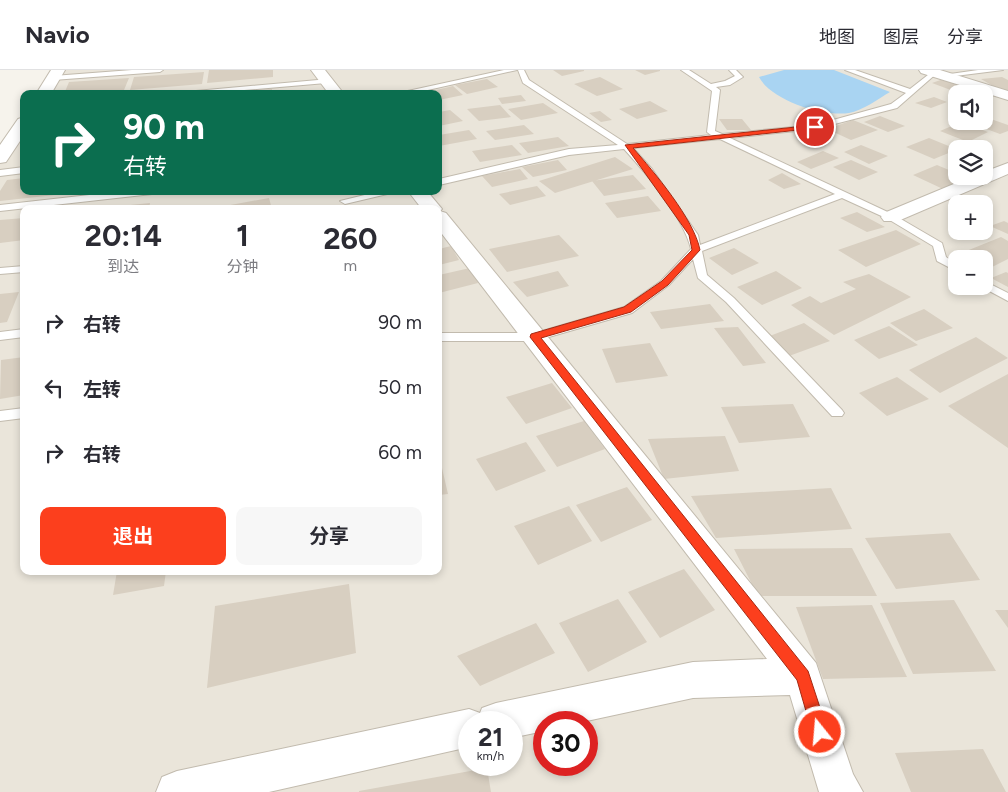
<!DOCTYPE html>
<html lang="zh">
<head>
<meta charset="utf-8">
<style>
  :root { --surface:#fff; --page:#f7f7f7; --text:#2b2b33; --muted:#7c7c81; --line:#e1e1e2; --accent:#fc3f1d }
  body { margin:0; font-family:Figtree,"Noto Sans SC",sans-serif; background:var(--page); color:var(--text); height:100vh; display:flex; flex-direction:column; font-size:19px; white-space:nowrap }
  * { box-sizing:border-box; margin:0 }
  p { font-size:16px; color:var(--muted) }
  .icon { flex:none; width:28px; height:28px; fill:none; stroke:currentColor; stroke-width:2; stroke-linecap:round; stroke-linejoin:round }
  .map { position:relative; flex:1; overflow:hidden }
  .drawer { position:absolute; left:20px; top:135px; width:422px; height:370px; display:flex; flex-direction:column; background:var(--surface); border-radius:10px; box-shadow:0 2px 8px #0003 }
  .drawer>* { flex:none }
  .top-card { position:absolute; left:20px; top:20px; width:422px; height:105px; border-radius:10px; box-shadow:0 2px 8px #0003; background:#0b6e4f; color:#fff; overflow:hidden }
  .buttons { position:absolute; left:948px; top:15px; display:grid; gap:10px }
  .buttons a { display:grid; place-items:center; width:45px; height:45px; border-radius:10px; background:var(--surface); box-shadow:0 2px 8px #0003; font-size:25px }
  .speed { position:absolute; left:458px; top:641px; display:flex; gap:10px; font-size:25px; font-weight:700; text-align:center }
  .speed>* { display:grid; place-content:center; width:65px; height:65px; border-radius:50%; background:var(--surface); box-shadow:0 2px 8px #0003; line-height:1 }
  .speed small { font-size:12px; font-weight:400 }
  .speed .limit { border:8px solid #d22; background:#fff; color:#111 }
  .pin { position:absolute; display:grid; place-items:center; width:42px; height:42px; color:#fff; margin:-21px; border:2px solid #fff; border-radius:50%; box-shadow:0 1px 5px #0007 }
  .me { position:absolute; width:55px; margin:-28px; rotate:343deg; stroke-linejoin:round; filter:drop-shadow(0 0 4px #0008) }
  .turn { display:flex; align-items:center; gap:18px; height:105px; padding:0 20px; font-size:22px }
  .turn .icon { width:65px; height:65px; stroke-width:2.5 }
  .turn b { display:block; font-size:35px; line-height:42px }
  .eta { display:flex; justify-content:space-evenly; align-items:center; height:85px; text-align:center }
  .eta b { font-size:30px; font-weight:700; line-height:35px }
  .primary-button { display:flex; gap:10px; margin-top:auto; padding:10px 20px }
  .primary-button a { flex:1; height:58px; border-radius:10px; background:var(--accent); color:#fff; font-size:20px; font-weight:700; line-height:58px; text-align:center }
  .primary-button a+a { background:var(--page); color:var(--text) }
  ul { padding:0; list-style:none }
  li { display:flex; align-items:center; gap:15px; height:65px; padding:0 20px }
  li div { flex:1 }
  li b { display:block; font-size:19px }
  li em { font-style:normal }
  header { display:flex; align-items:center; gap:30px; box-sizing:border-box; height:70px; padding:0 25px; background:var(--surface); border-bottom:1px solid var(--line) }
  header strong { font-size:24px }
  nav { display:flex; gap:28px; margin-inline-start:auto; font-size:18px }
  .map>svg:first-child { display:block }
  .residential { fill:#eae5da; fill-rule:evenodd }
  .water { fill:#a9d4f2 }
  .building { fill:#d8cfc1 }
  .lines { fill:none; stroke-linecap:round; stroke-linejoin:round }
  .service-casing { stroke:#c2bbae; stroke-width:2 }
  .minor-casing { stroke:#c2bbae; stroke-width:2 }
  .service { fill:#fff; fill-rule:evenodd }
  .minor { fill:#fff; fill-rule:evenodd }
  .route { fill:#fc3f1d; stroke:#a42913 }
</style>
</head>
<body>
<header>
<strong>Navio</strong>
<nav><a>地图</a><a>图层</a><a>分享</a></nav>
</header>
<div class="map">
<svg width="1008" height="722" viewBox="0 0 1008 722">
  <rect width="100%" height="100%" fill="#f6f3ec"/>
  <path class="residential" d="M 51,0 L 1008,0 L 1008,722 L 0,722 L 0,79 L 24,42 L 24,121 L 439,121 L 439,24 L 36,24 ZM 956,24 L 984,24 L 984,51 L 956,51 ZM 956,79 L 984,79 L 984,106 L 956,106 ZM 956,134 L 984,134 L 984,161 L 956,161 ZM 24,139 L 439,139 L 439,501 L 24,501 ZM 956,189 L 984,189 L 984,216 L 956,216 ZM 469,652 L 511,652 L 511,695 L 469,695 ZM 544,652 L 586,652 L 586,695 L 544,695 Z"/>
  <path class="water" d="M 784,0 L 834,0 L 890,22 C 878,29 862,41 849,43 C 823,47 771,30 759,7 Z"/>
  <path class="building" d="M 209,0 L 273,0 L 273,7 L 207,13 Z
    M 553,0 L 584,0 L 584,1 L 562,6 Z
    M 635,0 L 660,0 L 660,1 L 645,5 Z
    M 204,2 L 202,14 L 130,20 L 134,7 Z
    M 600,7 L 623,19 L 597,26 L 574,14 Z
    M 1002,7 L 1008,10 L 1008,21 L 1002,21 L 981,9 Z
    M 129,8 L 124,20 L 64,24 L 69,12 Z
    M 946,8 L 970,16 L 956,22 L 932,13 Z
    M 487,9 L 498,17 L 467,24 L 455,15 Z
    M 453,16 L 463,25 L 439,30 L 439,24 L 419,24 Z
    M 272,19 L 272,24 L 232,24 L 232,22 Z
    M 521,25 L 526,31 L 502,34 L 498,28 Z
    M 934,27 L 947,32 L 931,38 L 915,33 Z
    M 650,31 L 668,41 L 637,49 L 619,39 Z
    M 543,33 L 558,43 L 521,50 L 508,39 Z
    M 500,35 L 511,47 L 479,51 L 467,39 Z
    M 450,40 L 463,51 L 439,56 L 439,42 Z
    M 600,41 L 612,50 L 601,52 L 589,43 Z
    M 880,46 L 905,56 L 888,62 L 864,52 Z
    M 988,48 L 1008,55 L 1008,61 L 1000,64 L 973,54 Z
    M 719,49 L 742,49 L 751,60 L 727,60 Z
    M 853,50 L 878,60 L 851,70 L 827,59 Z
    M 961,52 L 988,62 L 968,72 L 940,61 Z
    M 524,55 L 534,64 L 495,70 L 486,61 Z
    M 469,60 L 477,69 L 439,76 L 439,65 Z
    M 558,67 L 569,76 L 528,83 L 519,73 Z
    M 929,68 L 956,79 L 956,80 L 934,89 L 906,77 Z
    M 512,75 L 522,85 L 480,92 L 472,81 Z
    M 861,75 L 888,86 L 869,94 L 844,82 Z
    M 823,81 L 839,88 L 811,99 L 797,92 Z
    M 615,87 L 633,99 L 555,123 L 539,111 Z
    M 558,90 L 567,100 L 533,107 L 522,97 Z
    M 851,90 L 878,102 L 859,110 L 833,97 Z
    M 937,95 L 956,103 L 956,106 L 967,107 L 943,119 L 913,105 Z
    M 520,99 L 528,109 L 492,117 L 482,106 Z
    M 782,103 L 801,114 L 784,119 L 768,110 Z
    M 633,105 L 646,119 L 604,126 L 592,111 Z
    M 24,108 L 24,121 L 73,123 L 0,131 L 0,121 L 7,110 Z
    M 537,116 L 546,126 L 510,135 L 499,124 Z
    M 648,126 L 661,141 L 617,148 L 605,133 Z
    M 269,128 L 272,139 L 227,139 L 225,136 Z
    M 150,133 L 149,139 L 111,139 L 111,137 Z
    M 857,142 L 885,157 L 867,162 L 840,148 Z
    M 24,148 L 24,170 L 0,173 L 0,150 Z
    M 1004,151 L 1008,153 L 1008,164 L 990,156 Z
    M 896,160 L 921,174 L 866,197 L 838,180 Z
    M 559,165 L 579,186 L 507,202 L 489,179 Z
    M 1001,167 L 1008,171 L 1008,189 L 984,201 L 984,189 L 959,189 L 954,186 Z
    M 451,176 L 459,190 L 439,195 L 439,179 Z
    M 734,178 L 759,193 L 732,205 L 709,188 Z
    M 470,198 L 478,213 L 439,223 L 439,205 Z
    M 558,201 L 569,216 L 527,227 L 513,212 Z
    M 776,201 L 802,218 L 762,235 L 737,217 Z
    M 1006,202 L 1008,203 L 1008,217 L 991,208 Z
    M 869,204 L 911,227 L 834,265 L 791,235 L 810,226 L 821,233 L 856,219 L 843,212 Z
    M 19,222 L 7,252 L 0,253 L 0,224 Z
    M 710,234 L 724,251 L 661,259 L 650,242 Z
    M 924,239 L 953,258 L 916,271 L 890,253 Z
    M 804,253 L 830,271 L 789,286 L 767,267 Z
    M 889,256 L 918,275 L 879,289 L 854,270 Z
    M 738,257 L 766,293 L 743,296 L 714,258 Z
    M 976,267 L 1008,288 L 940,323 L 909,300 Z
    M 650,273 L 668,306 L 616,313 L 602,279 Z
    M 24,287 L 24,325 L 0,329 L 1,290 Z
    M 1008,304 L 1008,378 L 948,336 Z
    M 897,307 L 929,329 L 887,346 L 859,323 Z
    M 552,313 L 572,338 L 526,354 L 506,327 Z
    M 793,334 L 810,367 L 739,373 L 721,337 Z
    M 584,351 L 605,379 L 557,397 L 536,366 Z
    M 725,366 L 739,401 L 664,409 L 648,369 Z
    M 526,372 L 546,401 L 496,421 L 476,389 Z
    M 439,385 L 448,424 L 439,425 Z
    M 627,417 L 652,450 L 601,472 L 576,435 Z
    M 831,418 L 852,459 L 716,468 L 691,426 Z
    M 569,436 L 592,471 L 538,495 L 514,456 Z
    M 950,463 L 980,510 L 896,519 L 865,468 Z
    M 852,478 L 877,526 L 758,526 L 734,479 Z
    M 684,499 L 715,540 L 660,568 L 628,522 Z
    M 117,501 L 166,501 L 164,516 L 113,525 Z
    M 349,514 L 356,583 L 207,618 L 215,536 Z
    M 618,529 L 647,572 L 588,602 L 559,553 Z
    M 954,530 L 996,601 L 913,604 L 880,533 Z
    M 872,535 L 907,607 L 823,609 L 796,537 Z
    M 995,540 L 1008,540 L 1008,558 Z
    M 536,553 L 555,583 L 480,616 L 457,586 Z
    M 983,679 L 1006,722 L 911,722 L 895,683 Z
    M 487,698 L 491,722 L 359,722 L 359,721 Z"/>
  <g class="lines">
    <defs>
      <path id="service" d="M 132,0 L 163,0 L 160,2 L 53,10 L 49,8 L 53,6 Z
        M 504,0 L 517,0 L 410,24 L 394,24 Z
        M 518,0 L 524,0 L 529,10 L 627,74 L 711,65 L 707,62 L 712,21 L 681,0 L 689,0 L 711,14 L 725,11 L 735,6 L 729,0 L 736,0 L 743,7 L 730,15 L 716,17 L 720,20 L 715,61 L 722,64 L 815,55 L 891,34 L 906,23 L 845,0 L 855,0 L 910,19 L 933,1 L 937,1 L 937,3 L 897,38 L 815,59 L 730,68 L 894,145 L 942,173 L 946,187 L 956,194 L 956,201 L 937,191 L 933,176 L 888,149 L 842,128 L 702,181 L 707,205 L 734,228 L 842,340 L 844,343 L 842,346 L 832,346 L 726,232 L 698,208 L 693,189 L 669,215 L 632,243 L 535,271 L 439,271 L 439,263 L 535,263 L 624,237 L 661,211 L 691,179 C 684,148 646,103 624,79 L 569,85 L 439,115 L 439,109 L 569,79 L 618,75 L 523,13 ZM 720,69 L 835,124 L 700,175 L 698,165 L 652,99 L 633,78 Z
        M 978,0 L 1003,0 L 947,7 L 943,5 Z
        M 329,9 L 329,13 L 326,13 L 197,24 L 163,24 Z
        M 24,97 L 24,103 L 0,106 L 0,100 Z
        M 125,121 L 156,121 L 152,124 L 0,141 L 0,135 Z
        M 381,121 L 400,121 L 345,134 L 340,131 Z
        M 24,196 L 24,202 L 0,204 L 0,198 Z
        M 984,211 L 1008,223 L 1008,231 L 980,216 L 984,216 Z
        M 24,259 L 24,267 L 0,270 L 0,262 Z
        M 24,338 L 24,348 L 0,351 L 0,341 Z"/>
      <path id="minor" d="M 51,0 L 65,0 L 51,24 L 36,24 Z
        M 311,0 L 325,0 L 344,24 L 329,24 Z
        M 919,0 L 940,0 L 1008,21 L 1008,30 L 921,3 Z
        M 24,47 L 24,65 L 6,92 L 0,93 L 0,75 L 18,49 Z
        M 1008,93 L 1008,104 L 898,151 L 884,151 L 881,147 L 884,143 L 973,106 L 984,106 L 984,102 Z
        M 408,121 L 427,121 L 442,139 L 440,141 L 446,143 L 816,593 L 853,704 L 863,722 L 819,722 L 790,625 L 693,628 L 582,652 L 544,652 L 544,661 L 511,668 L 511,652 L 469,652 L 469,677 L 269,722 L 156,722 L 162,707 L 177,701 L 469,639 L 480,643 L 482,638 L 496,633 L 693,592 L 767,589 L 439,160 L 439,139 L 422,139 Z"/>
    </defs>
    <use href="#service" class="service-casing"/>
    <use href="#minor" class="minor-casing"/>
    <use href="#service" class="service"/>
    <use href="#minor" class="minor"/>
  </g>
  <path class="route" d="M 815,55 L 817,58 L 633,78 C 654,102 694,149 700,180 L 668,215 L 631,242 L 541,268 L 808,601 L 828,662 L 826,667 L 820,670 L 814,667 L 812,662 L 797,610 L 530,267 L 531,264 L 624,237 L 662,211 L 692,180 L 689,165 L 625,75 Z"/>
</svg>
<div class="buttons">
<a><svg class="icon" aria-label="sound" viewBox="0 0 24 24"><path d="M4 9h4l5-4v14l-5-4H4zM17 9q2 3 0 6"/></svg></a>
<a><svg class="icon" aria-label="layers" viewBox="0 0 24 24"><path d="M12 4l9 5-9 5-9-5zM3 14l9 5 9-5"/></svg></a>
<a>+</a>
<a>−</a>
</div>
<div class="speed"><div>21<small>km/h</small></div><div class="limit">30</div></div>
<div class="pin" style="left:815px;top:57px;background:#d93025"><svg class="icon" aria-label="arrive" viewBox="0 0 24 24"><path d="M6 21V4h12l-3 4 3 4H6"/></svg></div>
<svg class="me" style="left:820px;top:662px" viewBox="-20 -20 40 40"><circle r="17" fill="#fc3f1d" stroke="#fff" stroke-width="3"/><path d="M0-11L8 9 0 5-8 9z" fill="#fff"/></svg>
<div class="top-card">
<div class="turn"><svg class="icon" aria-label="right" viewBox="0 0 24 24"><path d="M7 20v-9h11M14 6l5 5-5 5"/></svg><div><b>90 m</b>右转</div></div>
</div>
<section class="drawer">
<div class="eta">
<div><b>20:14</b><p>到达</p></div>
<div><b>1</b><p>分钟</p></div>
<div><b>260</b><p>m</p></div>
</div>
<ul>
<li><svg class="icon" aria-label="right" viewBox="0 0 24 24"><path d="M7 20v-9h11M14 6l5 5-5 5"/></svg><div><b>右转</b></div><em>90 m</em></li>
<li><svg class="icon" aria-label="left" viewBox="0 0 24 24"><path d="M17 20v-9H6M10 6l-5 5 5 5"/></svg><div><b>左转</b></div><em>50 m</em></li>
<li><svg class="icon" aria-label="right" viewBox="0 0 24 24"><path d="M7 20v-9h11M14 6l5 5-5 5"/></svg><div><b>右转</b></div><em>60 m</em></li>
</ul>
<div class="primary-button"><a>退出</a><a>分享</a></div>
</section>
</div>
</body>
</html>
